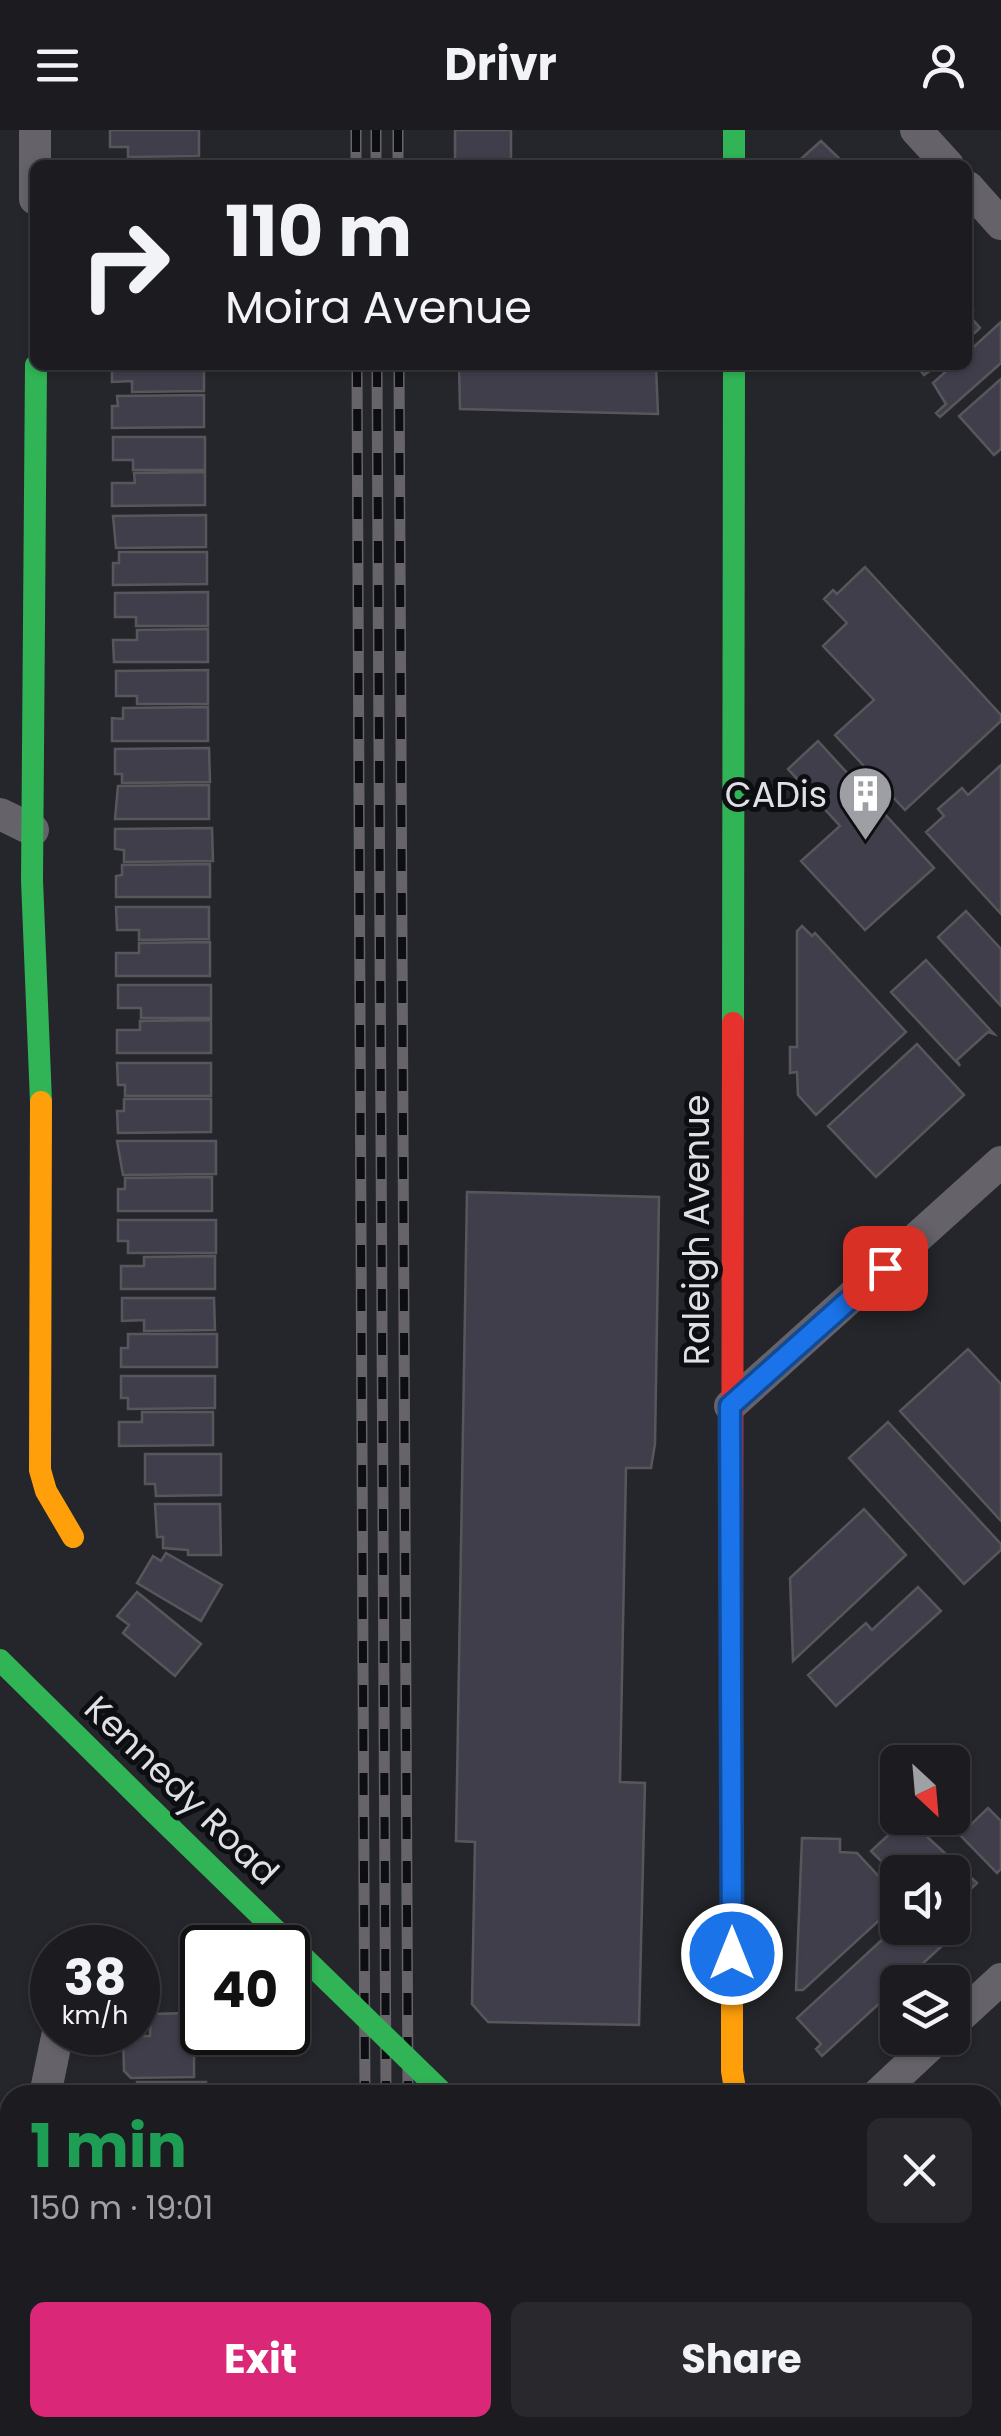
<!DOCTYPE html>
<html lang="en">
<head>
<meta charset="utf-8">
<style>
  :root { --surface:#1c1c20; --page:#29292d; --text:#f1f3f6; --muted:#a0a1a5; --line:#3a3a3e; --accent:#db2777 }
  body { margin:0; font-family:Poppins,sans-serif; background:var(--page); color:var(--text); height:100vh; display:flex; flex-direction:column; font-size:38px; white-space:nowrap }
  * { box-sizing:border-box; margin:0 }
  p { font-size:32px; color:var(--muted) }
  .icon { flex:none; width:55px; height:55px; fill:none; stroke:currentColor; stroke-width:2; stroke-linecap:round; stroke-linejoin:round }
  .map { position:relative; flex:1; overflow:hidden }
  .side { position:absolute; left:0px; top:1955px; width:1002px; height:352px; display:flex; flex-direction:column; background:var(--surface); border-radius:30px 30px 0 0; box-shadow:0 2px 8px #0004,0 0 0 2px var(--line) }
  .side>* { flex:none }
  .top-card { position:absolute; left:30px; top:30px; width:942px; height:210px; border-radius:15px; box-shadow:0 2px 8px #0004,0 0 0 2px var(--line); background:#1c1c20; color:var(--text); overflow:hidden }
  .needle { width:65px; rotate:154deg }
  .buttons { position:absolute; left:880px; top:1615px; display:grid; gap:20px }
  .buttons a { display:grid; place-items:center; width:90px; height:90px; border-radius:15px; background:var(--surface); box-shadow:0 2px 8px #0004,0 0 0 2px var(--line); font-size:50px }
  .speed { position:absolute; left:30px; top:1795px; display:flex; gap:20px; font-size:50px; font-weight:700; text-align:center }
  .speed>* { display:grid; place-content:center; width:130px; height:130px; border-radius:50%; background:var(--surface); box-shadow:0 2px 8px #0004,0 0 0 2px var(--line); line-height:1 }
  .speed small { font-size:25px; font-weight:400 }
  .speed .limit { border:5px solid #111; border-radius:15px; background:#fff; color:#111 }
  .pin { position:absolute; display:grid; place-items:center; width:85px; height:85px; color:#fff; margin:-42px; border-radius:20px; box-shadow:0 5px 15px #0006 }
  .me { position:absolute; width:110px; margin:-55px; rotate:0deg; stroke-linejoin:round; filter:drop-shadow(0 0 8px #0008) }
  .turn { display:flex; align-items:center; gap:35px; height:210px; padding:0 30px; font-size:45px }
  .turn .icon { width:130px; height:130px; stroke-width:2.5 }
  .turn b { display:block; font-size:70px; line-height:85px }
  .round { display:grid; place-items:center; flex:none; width:105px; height:105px; border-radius:15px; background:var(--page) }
  .headline { display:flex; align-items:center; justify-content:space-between; height:170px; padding:0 30px }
  h1 { font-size:60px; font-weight:700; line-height:75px; color:#1e9e55 }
  .button { display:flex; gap:20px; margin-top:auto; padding:20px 30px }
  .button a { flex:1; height:115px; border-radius:15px; background:var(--accent); color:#fff; font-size:40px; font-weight:700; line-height:115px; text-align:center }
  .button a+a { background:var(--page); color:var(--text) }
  header { display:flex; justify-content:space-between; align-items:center; height:130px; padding:0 30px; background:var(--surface); font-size:45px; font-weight:700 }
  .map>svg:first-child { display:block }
  .building { fill:#403e4b; stroke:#57575b; stroke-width:2.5 }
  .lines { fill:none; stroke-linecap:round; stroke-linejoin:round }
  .lane { stroke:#666269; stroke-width:15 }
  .street { stroke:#666269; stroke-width:32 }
  .fast { stroke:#30b455; stroke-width:22 }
  .slow { stroke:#ff9f0a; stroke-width:22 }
  .jam { stroke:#e5322d; stroke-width:22 }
  .rail-casing { stroke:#666469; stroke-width:11 }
  .rail { stroke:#0d0e12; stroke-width:8; stroke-dasharray:22; stroke-linecap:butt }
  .fast-bridge { stroke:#30b455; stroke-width:22 }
  .route-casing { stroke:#114b97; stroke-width:25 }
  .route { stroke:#1a73e8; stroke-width:18 }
  .labels { text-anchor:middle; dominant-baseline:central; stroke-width:10; stroke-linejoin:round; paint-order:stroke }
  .poi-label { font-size:35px; fill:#dfe0e6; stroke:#0d0e12; text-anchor:end }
  .street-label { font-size:35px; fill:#dfe0e6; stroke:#0d0e12 }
</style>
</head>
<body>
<header><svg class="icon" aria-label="menu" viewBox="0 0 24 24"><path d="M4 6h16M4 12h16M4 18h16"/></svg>Drivr<svg class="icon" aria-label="person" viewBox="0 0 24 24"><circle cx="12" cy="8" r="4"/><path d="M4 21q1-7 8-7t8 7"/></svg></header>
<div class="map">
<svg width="1001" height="2306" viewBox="0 0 1001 2306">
  <rect width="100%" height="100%" fill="#25262b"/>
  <path class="building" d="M 110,0 L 199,0 L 199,26 L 128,27 L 128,17 L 110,17 Z
    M 455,0 L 511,0 L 511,35 L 455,35 Z
    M 821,11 L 846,35 L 794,35 Z
    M 199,30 L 199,35 L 115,35 L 115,31 Z
    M 968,174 L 973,180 L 968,184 L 980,198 L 968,209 Z
    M 1001,192 L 1001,233 L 940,287 L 936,283 L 946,274 L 933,253 L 953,235 L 968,235 L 968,222 Z
    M 112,235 L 204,235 L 204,261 L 132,262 L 132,251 L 112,252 Z
    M 459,235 L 656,235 L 658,284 L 460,279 Z
    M 916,235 L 938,235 L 924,245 Z
    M 1001,249 L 1001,319 L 994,325 L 959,286 Z
    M 204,265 L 204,297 L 112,298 L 112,276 L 118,276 L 117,266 Z
    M 113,307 L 205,307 L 205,340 L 133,340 L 133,330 L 113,330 Z
    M 205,342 L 205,375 L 112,376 L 112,353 L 135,353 L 134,343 Z
    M 206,385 L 206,417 L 116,418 L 113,386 Z
    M 119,422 L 207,422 L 207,454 L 113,455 L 113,433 L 119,433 Z
    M 865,437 L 1001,585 L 1001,591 L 905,680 L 835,605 L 874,570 L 823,516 L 847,493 L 824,469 L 833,460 L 837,464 Z
    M 208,462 L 208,496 L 136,496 L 136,487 L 115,487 L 115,463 Z
    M 208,499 L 208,532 L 114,532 L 113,510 L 137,510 L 137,500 Z
    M 208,540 L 208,574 L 137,574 L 137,566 L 116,566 L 116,541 Z
    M 208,577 L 208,611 L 112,611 L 112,588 L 123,589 L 123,578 Z
    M 818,611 L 934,738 L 865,800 L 801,731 L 840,696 L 788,639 Z
    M 209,618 L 210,652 L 122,653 L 122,644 L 115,644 L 115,619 Z
    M 1001,635 L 1001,784 L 926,702 L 944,686 L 938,679 L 962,658 L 968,665 Z
    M 209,655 L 209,689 L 115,689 L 118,656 Z
    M 212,698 L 213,731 L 124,732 L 124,720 L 115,719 L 115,699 Z
    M 210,734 L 210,767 L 116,767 L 116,746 L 122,745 L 122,735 Z
    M 116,777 L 209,777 L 209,809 L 139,810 L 139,800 L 117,800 Z
    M 966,781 L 1001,819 L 1001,876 L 938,807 Z
    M 802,796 L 812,806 L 815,803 L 906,902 L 816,985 L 798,965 L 797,942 L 790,943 L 790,917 L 797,917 L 797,801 Z
    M 210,812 L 210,846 L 116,846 L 116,823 L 139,823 L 139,813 Z
    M 926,830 L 994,904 L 988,902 L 957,930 L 960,936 L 891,862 Z
    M 118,855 L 211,855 L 211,888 L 141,888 L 141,878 L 118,878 Z
    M 211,890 L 211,923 L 117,923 L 117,900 L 140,900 L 140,891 Z
    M 917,914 L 964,965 L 876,1047 L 828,996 Z
    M 117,933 L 211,933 L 211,966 L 125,966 L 125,955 L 118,955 Z
    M 124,969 L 211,969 L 211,1002 L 118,1003 L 117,981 L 124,981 Z
    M 117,1011 L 216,1011 L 216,1044 L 123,1045 Z
    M 212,1047 L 212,1081 L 118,1081 L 118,1059 L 125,1059 L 125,1048 Z
    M 467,1062 L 659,1067 L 655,1314 L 651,1338 L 626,1338 L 620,1652 L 645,1653 L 639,1895 L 488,1892 L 472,1874 L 475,1712 L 456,1711 Z
    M 118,1090 L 216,1090 L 216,1123 L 128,1123 L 128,1111 L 118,1111 Z
    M 215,1126 L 215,1159 L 121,1159 L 121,1136 L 144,1136 L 144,1127 Z
    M 122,1168 L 214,1168 L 215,1200 L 144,1201 L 144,1190 L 122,1191 Z
    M 128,1204 L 217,1204 L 217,1237 L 121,1237 L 121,1218 L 128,1218 Z
    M 968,1219 L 1001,1254 L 1001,1391 L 900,1281 Z
    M 121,1246 L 215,1246 L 215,1278 L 128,1279 L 128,1268 L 121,1268 Z
    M 142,1282 L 213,1282 L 213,1315 L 119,1316 L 119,1292 L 142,1292 Z
    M 888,1292 L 1001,1414 L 1001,1420 L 964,1454 L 849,1328 Z
    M 145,1324 L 221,1324 L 221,1365 L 156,1366 L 155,1354 L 145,1354 Z
    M 155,1374 L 220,1374 L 221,1425 L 188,1425 L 188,1420 L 163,1418 L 163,1407 L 157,1407 Z
    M 864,1379 L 906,1425 L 793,1531 L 790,1448 Z
    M 166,1423 L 222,1455 L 201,1491 L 137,1453 L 153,1426 L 161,1431 Z
    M 918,1457 L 941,1481 L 836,1576 L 808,1545 L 866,1493 L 872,1500 Z
    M 137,1462 L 201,1514 L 175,1546 L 123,1503 L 129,1495 L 117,1486 Z
    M 988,1678 L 1001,1691 L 1001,1739 L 997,1743 L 960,1705 Z
    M 907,1688 L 977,1753 L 952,1777 L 952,1742 L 898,1742 L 898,1748 L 871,1721 Z
    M 802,1708 L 840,1709 L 840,1722 L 857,1723 L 898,1767 L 898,1773 L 803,1860 L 796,1860 Z
    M 898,1795 L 927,1798 L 943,1815 L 822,1926 L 816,1919 L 821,1914 L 797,1888 Z
    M 187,1883 L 187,1906 L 194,1906 L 194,1947 L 131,1948 L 124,1941 L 123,1906 L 150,1906 L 151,1884 Z
    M 137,1952 L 206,1952 L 206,1965 L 128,1965 L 137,1963 Z
    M 992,1986 L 1001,1995 L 1000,2051 L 992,2043 Z
    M 992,2073 L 1001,2082 L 992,2094 Z
    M 131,2298 L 216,2298 L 216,2306 L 131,2306 Z
    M 473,2298 L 589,2298 L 597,2306 L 474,2306 Z"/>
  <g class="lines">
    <path class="lane" d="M 696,2298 L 704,2306"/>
    <path class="street" d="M 916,0 L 948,35
      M 968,57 L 1001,94
      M 35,69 L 35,0
      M 0,684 L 33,700
      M 730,1276 L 1001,1032
      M 952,1894 L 1001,1849
      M 45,1965 L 58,1902
      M 877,1965 L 938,1908
      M 0,2253 L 10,2263
      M 43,2298 L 43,2306"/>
    <path class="fast" d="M 734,0 L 734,35
      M 36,235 L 32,750 L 41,972
      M 733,893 L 734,235
      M 0,1530 L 150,1678"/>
    <path class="slow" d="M 41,972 L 40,1340 L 46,1361 L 73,1407
      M 732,1573 L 732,1941 L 736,1965"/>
    <path class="jam" d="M 732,1573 L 733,893
      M 787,2298 L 795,2306
      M 990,2298 L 998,2306"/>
    <defs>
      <path id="rail" d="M 356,0 L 356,35
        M 376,0 L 376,35
        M 398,0 L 398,35
        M 357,235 L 365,1965
        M 377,235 L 386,1965
        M 399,235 L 408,1965
        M 366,2298 L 366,2306
        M 388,2298 L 388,2306
        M 410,2298 L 410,2306"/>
    </defs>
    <use href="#rail" class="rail-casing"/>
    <use href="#rail" class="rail"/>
    <path class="fast-bridge" d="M 150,1678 L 445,1965"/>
  </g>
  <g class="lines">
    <defs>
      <path id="route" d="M 732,1824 L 730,1276 L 885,1138"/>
    </defs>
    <use href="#route" class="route-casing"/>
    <use href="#route" class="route"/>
  </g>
  <defs>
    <symbol id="building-pin" viewBox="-11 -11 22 30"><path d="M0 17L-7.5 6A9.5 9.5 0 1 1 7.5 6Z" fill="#9e9fa5" stroke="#0d0e12"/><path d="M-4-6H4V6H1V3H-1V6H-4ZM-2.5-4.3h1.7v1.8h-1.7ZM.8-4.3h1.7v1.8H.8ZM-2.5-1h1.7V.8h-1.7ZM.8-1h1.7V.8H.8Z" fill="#fff"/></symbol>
  </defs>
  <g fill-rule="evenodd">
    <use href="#building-pin" x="834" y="632" width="63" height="86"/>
  </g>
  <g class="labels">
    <g class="poi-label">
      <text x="827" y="664">CADis</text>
    </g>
    <g class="street-label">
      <text transform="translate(696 1100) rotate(-90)">Raleigh Avenue</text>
      <text transform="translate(182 1660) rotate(44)">Kennedy Road</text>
    </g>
  </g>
</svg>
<div class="buttons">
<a><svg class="needle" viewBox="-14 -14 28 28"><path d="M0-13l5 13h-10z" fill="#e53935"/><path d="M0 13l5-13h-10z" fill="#a0a1a5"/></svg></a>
<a><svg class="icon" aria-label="sound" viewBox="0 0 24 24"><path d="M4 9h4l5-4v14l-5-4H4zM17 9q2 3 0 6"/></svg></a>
<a><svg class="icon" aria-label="layers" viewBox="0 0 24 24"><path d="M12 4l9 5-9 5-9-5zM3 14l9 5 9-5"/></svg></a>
</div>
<div class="speed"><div>38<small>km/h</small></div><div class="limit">40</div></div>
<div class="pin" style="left:885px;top:1138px;background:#d93025"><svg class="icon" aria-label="arrive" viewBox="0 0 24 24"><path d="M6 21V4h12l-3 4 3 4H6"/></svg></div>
<svg class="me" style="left:732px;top:1824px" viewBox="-20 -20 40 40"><circle r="17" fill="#1a73e8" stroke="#fff" stroke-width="3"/><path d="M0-11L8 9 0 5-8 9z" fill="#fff"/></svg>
<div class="top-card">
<div class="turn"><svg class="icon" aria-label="right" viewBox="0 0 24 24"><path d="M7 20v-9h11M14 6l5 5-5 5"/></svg><div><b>110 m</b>Moira Avenue</div></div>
</div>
<section class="side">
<div class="headline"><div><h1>1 min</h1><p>150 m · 19:01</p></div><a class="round"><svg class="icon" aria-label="close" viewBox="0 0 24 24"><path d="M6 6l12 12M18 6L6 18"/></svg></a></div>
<div class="button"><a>Exit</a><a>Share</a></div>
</section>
</div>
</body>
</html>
